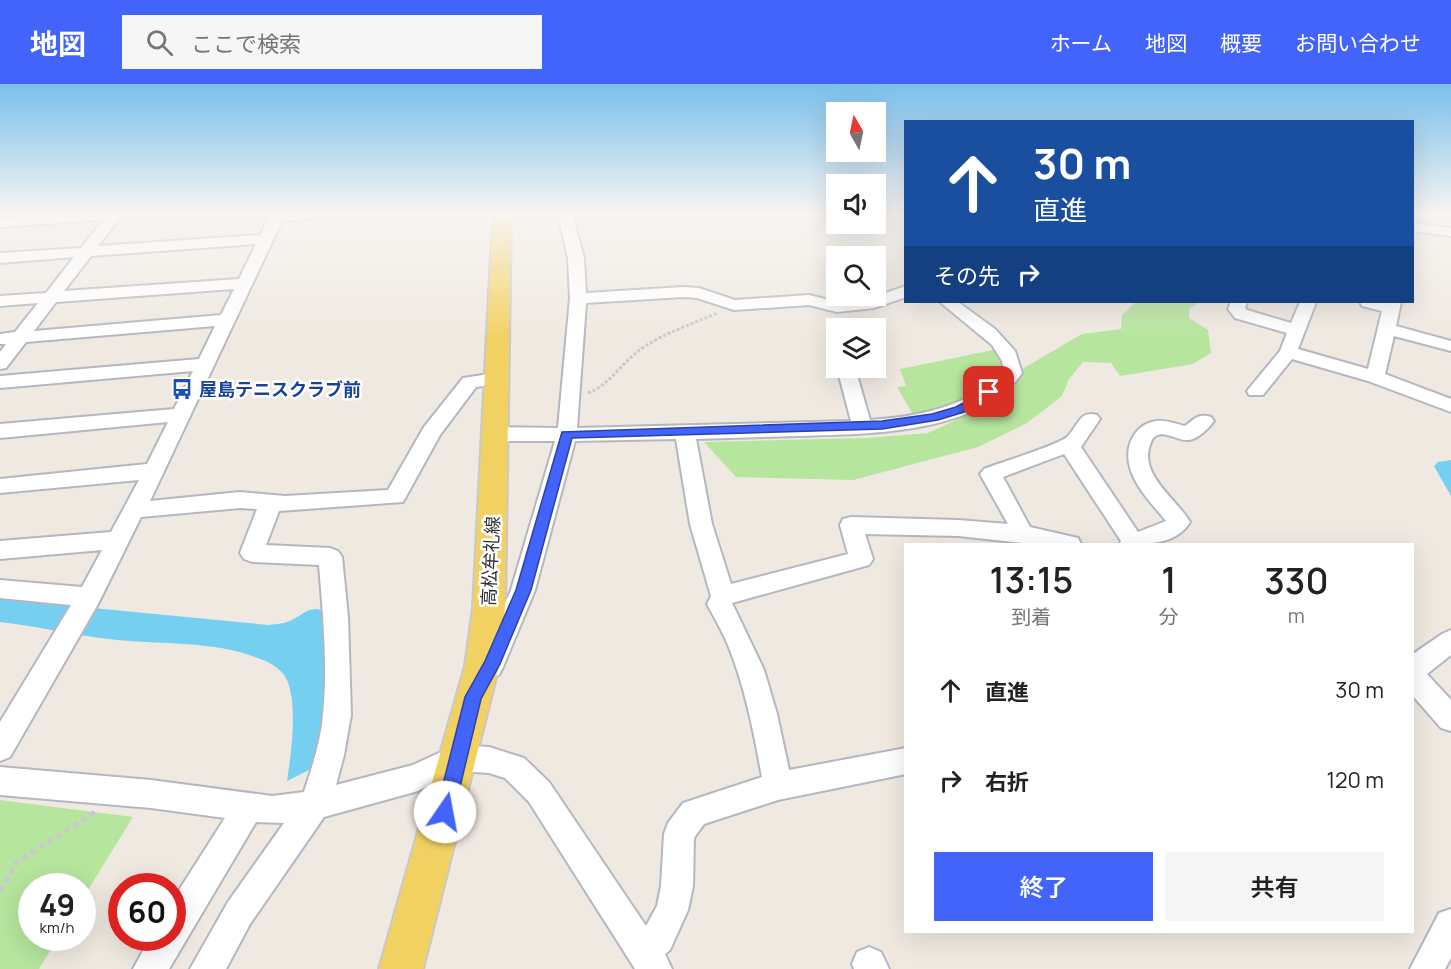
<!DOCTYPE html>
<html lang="ja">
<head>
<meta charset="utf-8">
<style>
  :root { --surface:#fff; --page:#f6f6f6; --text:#222; --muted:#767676; --accent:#4264fb }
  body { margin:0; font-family:Manrope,"Noto Sans JP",sans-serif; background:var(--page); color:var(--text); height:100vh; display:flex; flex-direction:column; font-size:22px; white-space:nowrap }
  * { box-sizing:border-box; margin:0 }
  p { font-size:20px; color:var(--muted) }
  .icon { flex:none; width:33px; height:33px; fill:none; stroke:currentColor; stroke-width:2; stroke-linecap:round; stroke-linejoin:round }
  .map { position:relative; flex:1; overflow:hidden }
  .side { position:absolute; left:904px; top:459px; width:510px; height:390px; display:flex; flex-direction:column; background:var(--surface); border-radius:0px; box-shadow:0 6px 24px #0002 }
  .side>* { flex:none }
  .top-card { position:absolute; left:904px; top:36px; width:510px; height:183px; border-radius:0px; box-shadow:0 6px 24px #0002; background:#1a4fa0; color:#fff; overflow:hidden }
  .needle { width:39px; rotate:351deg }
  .fabs { position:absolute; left:826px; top:18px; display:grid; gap:12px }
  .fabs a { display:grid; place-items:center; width:60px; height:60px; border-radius:0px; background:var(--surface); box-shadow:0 6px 24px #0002; font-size:30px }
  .speed { position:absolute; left:18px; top:789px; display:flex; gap:12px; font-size:30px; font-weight:700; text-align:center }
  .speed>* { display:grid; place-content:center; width:78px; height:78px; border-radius:50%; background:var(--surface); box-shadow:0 6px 24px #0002; line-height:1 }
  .speed small { font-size:15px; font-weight:400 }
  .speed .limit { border:9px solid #d22; background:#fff; color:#111 }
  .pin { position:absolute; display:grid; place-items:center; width:51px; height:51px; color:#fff; margin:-26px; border-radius:12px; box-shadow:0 3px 9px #0006 }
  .me { position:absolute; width:66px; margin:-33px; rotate:12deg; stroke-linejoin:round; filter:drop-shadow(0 0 4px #0008) }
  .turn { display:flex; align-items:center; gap:21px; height:126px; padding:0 30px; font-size:27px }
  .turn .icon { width:78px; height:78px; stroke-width:2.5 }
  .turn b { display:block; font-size:42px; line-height:51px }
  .then { display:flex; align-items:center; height:57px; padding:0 30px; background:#0003; gap:12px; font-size:22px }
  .eta { display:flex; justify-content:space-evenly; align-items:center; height:102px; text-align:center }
  .eta b { font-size:36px; font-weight:600; line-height:42px }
  .cta { display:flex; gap:12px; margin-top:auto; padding:12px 30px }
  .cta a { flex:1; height:69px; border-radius:0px; background:var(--accent); color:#fff; font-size:24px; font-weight:600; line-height:69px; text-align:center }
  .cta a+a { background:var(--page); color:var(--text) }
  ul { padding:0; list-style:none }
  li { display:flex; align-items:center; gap:18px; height:90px; padding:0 30px }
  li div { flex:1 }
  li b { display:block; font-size:22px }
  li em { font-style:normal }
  header { display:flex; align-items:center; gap:36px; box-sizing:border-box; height:84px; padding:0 30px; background:var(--accent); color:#fff }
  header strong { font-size:28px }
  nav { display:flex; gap:33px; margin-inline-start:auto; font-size:21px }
  .search { width:420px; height:54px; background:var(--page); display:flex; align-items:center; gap:15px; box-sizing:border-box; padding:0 21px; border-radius:0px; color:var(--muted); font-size:22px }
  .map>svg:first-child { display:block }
  .green { fill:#b6e59e }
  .water { fill:#75cff0 }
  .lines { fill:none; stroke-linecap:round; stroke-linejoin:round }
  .minor-casing { stroke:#b4b7c1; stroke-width:4 }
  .major-casing { stroke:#c9c9c9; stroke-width:4 }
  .path-far1 { stroke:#c9c9c9; stroke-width:3; stroke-dasharray:3 2; stroke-linecap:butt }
  .path { stroke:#c9c9c9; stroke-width:5; stroke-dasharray:6 4; stroke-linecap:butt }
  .minor { fill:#fff; fill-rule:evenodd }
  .major { fill:#f2d163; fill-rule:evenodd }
  .route { fill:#4264fb; stroke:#2b41a3; stroke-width:1.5 }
  .labels { text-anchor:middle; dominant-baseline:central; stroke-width:5; stroke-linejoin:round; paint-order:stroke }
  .transit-label { font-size:18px; font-weight:bold; fill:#164399; stroke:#fff; text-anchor:start }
  .street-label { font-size:18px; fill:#2e2e2e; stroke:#fff }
</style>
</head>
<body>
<header>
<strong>地図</strong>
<div class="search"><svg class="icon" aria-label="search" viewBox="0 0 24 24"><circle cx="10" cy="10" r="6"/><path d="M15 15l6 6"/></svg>ここで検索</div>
<nav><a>ホーム</a><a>地図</a><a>概要</a><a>お問い合わせ</a></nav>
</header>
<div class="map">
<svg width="1451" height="885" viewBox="0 0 1451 885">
  <rect width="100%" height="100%" fill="#efe9e1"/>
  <path class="green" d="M 1136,218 L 1200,218 L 1189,225 L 1189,234 L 1208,246 L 1211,269 L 1193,280 L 1120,292 L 1111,279 L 1083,278 L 1069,295 L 1062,312 L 1027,339 L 978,363 L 853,396 L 736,393 L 704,358 L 867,354 L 928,349 L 1010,311 L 1024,284 L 1082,250 L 1121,245 L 1122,231 Z
    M 1003,264 L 1013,289 L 960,325 L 915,334 L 897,303 L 906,302 L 900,285 Z
    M 0,716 L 133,733 L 83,814 L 82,802 L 32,802 L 32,854 L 58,854 L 39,885 L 0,885 Z"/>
  <path class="water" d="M 1451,376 L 1451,412 L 1434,382 L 1438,378 Z
    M 0,515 L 268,541 C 274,540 282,540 287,538 C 304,532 308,519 327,528 L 329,625 L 311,685 L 287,697 C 291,670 298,622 287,596 C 282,584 267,577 255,573 C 210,556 156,561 109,555 C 72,551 36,542 0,538 Z"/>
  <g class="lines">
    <defs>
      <path id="minor" d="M 63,130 L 131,130 L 129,133 L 119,135 L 98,162 L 260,151 L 271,130 L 330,130 L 323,134 L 282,137 L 150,417 L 240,408 L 285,412 L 388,406 L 424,343 L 463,294 L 496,289 L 503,291 L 505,295 L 503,299 L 476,303 L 440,351 L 403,418 L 279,427 L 266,461 L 330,464 L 338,467 L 342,473 L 348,533 L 351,631 L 344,671 L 336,701 L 413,681 L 456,661 L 489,663 L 524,674 L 549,698 L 646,842 L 657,822 L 661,802 L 664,750 L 668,739 L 683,719 L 762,693 C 754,650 746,607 730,566 C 724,550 715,535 707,520 L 711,512 L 690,440 L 676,355 L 575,357 L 535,506 L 503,583 L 499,591 L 490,594 L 481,591 L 477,583 L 511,506 L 555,357 L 495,357 L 488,355 L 485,350 L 488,345 L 495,343 L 558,344 L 570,214 L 568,174 L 558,130 L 572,130 L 584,174 L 586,209 L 683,203 L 699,204 L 735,216 L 809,211 L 837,218 L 871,214 L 906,202 L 906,213 L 874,224 L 837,228 L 809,221 L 734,226 L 697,214 L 683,213 L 586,219 L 577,344 L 851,337 L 837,284 L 855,284 L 870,336 C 918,333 968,323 1004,288 L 1002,277 L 992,261 L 940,218 L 958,218 L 995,245 L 1015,267 L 1022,289 C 980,351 863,350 797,352 C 763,353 730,354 696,355 L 712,440 L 731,500 L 848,470 L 840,441 L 843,435 L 851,433 L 958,436 L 1008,440 L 980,390 L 984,385 C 999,379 1058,361 1067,353 C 1078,343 1079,326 1097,331 L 1100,335 L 1081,363 L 1138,448 L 1166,437 C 1153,421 1138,406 1131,387 C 1123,365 1133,340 1157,337 C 1166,336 1176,340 1185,342 C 1194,335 1199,329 1211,333 L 1214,337 C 1209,344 1197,356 1188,356 C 1176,357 1158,341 1151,358 C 1137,390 1176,414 1190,438 C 1176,462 1144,460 1120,460 L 1121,457 L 1064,370 L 1003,393 L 1030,443 L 1078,454 L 1081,460 L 1033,460 L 958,452 L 865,450 L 873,475 L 869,481 L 732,519 L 764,586 L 777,630 L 789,686 L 906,664 L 906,690 L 778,716 L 704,740 L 694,754 L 693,802 L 688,826 L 670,866 L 665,870 L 672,885 L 635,885 L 529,718 L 505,694 L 489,689 L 458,687 L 418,707 L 324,733 L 250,840 L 226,885 L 190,885 L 228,818 L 284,739 L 256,738 L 169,885 L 133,885 L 150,854 L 172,854 L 172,817 L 225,734 L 151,724 L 0,711 L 0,683 L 151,696 L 272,712 L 304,708 C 312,683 321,657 323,631 C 328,582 323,530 319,481 L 252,478 L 244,475 L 240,469 L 257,425 L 240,424 L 141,433 L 98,520 L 10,673 L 0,677 L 0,638 L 71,521 L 0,514 L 0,496 L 82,503 L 102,466 L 0,475 L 0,457 L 111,448 L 139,396 L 0,409 L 0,395 L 147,380 L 168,338 L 0,354 L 0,340 L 174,325 L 193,287 L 0,304 L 0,292 L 199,275 L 215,242 L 26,258 L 6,284 L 0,285 L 0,268 L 6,260 L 0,260 L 0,250 L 15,248 L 38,219 L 0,222 L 0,212 L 46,209 L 74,173 L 0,179 L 0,169 L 81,164 L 103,136 L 0,143 L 0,135 ZM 256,160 L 239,195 L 64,207 L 91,172 ZM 234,205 L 221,231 L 34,247 L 56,218 Z
        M 1413,139 L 1451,144 L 1451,152 L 1413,147 Z
        M 1231,218 L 1247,218 L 1245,224 L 1247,226 L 1291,239 L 1300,218 L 1316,218 L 1298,265 L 1368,285 L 1382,227 L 1362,222 L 1360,218 L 1401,218 L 1396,242 L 1451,257 L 1451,267 L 1394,252 L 1385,290 L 1451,315 L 1451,328 L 1368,297 L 1292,275 L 1263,311 L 1249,311 L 1247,307 L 1280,267 L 1287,249 L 1235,234 L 1228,225 Z
        M 1451,546 L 1451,571 L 1427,590 L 1451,616 L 1451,647 L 1441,644 L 1413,612 L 1413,570 L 1442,550 Z
        M 1451,825 L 1451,874 L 1445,885 L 1410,885 L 1439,829 Z
        M 869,863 L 881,868 L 889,885 L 854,885 L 852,880 L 857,868 Z"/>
      <path id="major" d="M 493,130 L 511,130 L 505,524 L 499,582 L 423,885 L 379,885 L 465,582 L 473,524 Z"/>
    </defs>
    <use href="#minor" class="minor-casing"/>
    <use href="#major" class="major-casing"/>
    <path class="path-far1" d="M 588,309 C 610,301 622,278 641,265 C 665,248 691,241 717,229"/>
    <path class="path" d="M 0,807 L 17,778 L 95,728"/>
    <use href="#minor" class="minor"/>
    <use href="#major" class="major"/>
  </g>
  <linearGradient id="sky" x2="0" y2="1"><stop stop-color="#7abfeb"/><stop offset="0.51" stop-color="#f8f5f2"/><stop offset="1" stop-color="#f8f5f2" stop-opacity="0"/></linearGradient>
  <rect width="1451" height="254" fill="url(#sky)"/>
  <path class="route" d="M 989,305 L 993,306 L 993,311 L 964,328 L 938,336 L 882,345 L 572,354 L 531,506 L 500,580 L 481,615 L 454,728 L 451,734 L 445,737 L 438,734 L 436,728 L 465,613 L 485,577 L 516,506 L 562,348 L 882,337 L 932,330 L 956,323 Z"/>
  <defs>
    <symbol id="bus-bare" viewBox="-9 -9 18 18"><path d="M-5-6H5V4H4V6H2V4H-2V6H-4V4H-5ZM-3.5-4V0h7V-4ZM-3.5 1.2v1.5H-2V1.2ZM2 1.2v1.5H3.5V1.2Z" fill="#1a4fb4" stroke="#fff" stroke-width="2.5" paint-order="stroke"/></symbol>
  </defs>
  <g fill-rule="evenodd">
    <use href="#bus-bare" x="167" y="290" width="30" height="30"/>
  </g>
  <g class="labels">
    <g class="transit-label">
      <text x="199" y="305">屋島テニスクラブ前</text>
    </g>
    <g class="street-label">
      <text transform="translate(490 477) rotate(-87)">高松牟礼線</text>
    </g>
  </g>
</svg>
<div class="fabs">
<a><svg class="needle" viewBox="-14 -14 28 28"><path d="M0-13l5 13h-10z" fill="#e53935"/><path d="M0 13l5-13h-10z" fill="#767676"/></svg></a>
<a><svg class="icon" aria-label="sound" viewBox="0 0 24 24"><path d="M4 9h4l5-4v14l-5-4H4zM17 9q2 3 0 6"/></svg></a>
<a><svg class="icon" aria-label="search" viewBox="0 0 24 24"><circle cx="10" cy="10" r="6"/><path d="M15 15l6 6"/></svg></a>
<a><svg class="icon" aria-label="layers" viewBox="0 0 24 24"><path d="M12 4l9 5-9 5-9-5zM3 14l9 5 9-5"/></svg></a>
</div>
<div class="speed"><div>49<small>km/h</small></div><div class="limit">60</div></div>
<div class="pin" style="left:989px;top:308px;background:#d93025"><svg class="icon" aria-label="arrive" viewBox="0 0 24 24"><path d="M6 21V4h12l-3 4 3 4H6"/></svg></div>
<svg class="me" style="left:445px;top:728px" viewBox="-20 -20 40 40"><circle r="19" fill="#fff"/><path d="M0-13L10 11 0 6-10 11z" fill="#4264fb"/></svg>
<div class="top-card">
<div class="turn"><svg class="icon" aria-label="ahead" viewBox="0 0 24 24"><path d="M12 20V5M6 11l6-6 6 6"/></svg><div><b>30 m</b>直進</div></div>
<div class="then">その先<svg class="icon" aria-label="right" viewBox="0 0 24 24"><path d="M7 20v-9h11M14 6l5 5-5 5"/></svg></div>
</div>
<section class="side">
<div class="eta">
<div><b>13:15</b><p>到着</p></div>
<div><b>1</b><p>分</p></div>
<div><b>330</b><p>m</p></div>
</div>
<ul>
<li><svg class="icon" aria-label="ahead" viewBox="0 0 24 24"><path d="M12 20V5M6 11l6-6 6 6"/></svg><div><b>直進</b></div><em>30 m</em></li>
<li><svg class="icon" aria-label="right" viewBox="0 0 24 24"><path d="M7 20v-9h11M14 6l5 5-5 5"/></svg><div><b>右折</b></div><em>120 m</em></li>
</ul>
<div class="cta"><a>終了</a><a>共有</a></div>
</section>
</div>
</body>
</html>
